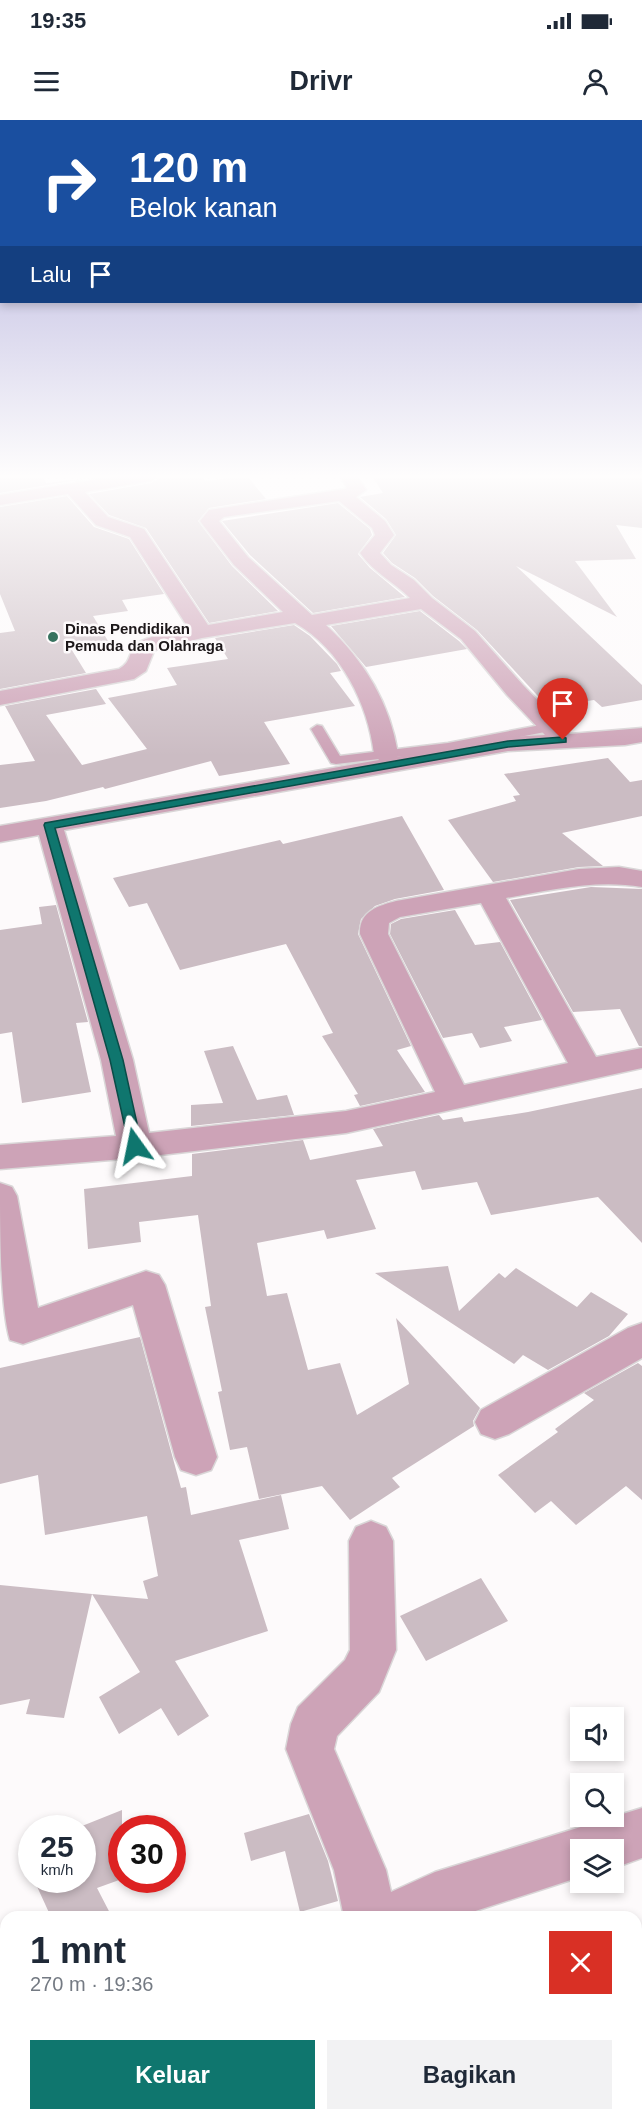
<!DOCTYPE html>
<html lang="id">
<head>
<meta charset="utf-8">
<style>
  :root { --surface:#fff; --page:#f2f2f3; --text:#1f2937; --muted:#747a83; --accent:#0f766e }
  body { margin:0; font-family:Arial,sans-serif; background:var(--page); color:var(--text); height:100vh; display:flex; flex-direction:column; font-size:22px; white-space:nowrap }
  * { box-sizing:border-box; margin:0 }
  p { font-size:20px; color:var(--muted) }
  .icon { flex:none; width:33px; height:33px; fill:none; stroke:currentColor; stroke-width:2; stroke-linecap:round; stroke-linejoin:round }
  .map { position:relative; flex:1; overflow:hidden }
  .drawer { position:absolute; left:0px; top:1791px; width:642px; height:210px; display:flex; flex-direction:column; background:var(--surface); border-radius:18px 18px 0 0; box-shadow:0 3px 9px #0003 }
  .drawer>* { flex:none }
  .banner { position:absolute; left:0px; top:0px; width:642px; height:183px; box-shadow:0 3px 9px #0003; background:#1a4fa0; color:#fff; overflow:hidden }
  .tools { position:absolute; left:570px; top:1587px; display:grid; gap:12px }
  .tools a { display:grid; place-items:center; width:54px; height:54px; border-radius:0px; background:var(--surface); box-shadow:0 3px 9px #0003; font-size:30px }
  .speed { position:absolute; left:18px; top:1695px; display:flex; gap:12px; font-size:30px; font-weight:700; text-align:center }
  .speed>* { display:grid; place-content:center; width:78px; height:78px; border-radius:50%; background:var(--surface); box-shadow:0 3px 9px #0003; line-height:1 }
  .speed small { font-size:15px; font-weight:400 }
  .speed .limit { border:9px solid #d22; background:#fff; color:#111 }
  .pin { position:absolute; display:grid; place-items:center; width:51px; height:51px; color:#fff; margin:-62px -26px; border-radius:50% 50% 50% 0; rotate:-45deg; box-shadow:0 0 6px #0007 }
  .pin .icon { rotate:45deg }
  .me { position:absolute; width:66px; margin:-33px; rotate:348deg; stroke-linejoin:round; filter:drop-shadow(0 0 4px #0008) }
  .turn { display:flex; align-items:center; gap:21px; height:126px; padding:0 30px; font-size:27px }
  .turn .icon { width:78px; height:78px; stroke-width:2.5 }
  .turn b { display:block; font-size:42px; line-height:51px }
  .then { display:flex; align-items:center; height:57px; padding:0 30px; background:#0003; gap:12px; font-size:22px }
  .round { display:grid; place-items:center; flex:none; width:63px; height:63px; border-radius:0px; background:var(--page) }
  .overview { display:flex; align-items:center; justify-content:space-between; height:102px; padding:0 30px }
  h1 { font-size:36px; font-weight:700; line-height:45px }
  .button { display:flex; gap:12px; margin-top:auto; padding:12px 30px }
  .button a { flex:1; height:69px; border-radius:0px; background:var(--accent); color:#fff; font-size:24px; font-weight:700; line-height:69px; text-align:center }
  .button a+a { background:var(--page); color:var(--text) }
  .status { display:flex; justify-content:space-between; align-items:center; height:42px; padding:0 30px; background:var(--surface); direction:ltr }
  .status svg { height:16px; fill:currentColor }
  header { display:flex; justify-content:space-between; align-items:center; height:78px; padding:0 30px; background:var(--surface); font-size:27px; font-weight:700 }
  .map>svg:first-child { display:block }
  .building { fill:#cbbcc3 }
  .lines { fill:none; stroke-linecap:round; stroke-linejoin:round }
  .service-casing { stroke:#d9d6d7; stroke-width:3 }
  .minor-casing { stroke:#d9d6d7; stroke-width:3 }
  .service { fill:#cda3b7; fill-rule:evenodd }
  .minor { fill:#cda3b7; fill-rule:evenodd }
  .route { fill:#0f766e; stroke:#0a4d48; stroke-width:1.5 }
  .poi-dot { fill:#37735f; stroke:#fdfafb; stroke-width:2 }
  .labels { text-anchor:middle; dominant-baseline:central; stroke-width:5; stroke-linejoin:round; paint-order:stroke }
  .far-poi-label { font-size:15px; font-weight:bold; fill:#1c1719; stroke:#fdfafb; text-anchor:start }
</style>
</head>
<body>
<div class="status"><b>19:35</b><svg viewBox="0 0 49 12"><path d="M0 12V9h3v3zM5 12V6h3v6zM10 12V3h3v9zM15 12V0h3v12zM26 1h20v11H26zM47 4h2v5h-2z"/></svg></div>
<header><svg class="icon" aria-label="menu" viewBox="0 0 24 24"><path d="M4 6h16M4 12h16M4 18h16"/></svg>Drivr<svg class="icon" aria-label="person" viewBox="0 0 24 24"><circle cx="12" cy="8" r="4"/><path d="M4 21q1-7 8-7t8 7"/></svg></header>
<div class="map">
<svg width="642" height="2001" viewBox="0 0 642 2001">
  <rect width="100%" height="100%" fill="#fdfafb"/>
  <path class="building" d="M 0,356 L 43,356 L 46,363 L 90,358 L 0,373 Z
    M 169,356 L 201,356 L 205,361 L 247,356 L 266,379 L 209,388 L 198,401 L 232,446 L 278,491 L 209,503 L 146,408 L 109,395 L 89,374 L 151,363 L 161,357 Z
    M 372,356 L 642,356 L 642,408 L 616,405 L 636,439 L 575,441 L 617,497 L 516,446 L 642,565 L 642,580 L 602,587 L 594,580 L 548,587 L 477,510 L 433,476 L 415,458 L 392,443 L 383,433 L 396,415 L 386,399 L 360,377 L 383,373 Z
    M 67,376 L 94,407 L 129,419 L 164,474 L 122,480 L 128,491 L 93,496 L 108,521 L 70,527 L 86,553 L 0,569 L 0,513 L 15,511 L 0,474 L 0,387 Z
    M 338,383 L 370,409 L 372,415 L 358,434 L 370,448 L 405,477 L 313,493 L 250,435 L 222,401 Z
    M 420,491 L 459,521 L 467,529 L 366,547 L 331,506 Z
    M 294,505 L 310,516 L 337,544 L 341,551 L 330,553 L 355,586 L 264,602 L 290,644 L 219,656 L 211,641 L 105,669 L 103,667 L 46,681 L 0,688 L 0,645 L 35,641 L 5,586 L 96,569 L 106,584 L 46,595 L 82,645 L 147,629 L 108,578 L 177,565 L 167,548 L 228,539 L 215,518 Z
    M 608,638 L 630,662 L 642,660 L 642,696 L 562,713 L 603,746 L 579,747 L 493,762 L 448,700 L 516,681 L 513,676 L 520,675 L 504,654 Z
    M 402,696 L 444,770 L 395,779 L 375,786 L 361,799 L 358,814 L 411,926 L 397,930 L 425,972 L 360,986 L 354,975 L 358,974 L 322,916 L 333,913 L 286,824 L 180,850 L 147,783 L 129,787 L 113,758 L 280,720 L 283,724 Z
    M 591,767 L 642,769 L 642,926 L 639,926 L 620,889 L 573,892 L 510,780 Z
    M 56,785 L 88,902 L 76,903 L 91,972 L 22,983 L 12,912 L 0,914 L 0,810 L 42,804 L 39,787 Z
    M 455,790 L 475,825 L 500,822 L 542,900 L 504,907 L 512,921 L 480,928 L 472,913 L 443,918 L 390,814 L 391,804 L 401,799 Z
    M 233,926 L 257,980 L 287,975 L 294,995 L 191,1006 L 191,985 L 223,983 L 204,931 Z
    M 642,968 L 642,1123 L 598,1077 L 491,1095 L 477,1062 L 422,1070 L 415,1051 L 356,1060 L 376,1109 L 327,1119 L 324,1110 L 257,1123 L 267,1176 L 287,1173 L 308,1250 L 340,1243 L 357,1295 L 409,1264 L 396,1198 L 480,1288 L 473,1301 L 474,1306 L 392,1358 L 400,1367 L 350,1400 L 322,1366 L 259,1379 L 247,1327 L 230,1330 L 218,1272 L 222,1271 L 205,1187 L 211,1186 L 198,1095 L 139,1102 L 141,1122 L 88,1129 L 84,1069 L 192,1056 L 192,1034 L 303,1020 L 310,1040 L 383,1026 L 373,1009 L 439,995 L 443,1000 L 462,997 L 464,1002 L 528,992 Z
    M 448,1146 L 459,1191 L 499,1153 L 505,1158 L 516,1148 L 577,1187 L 591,1172 L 628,1194 L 609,1216 L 548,1250 L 523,1235 L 514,1244 L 375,1153 Z
    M 140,1217 L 181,1368 L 186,1367 L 191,1395 L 281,1375 L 289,1409 L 239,1420 L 268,1511 L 175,1541 L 209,1596 L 178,1616 L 161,1588 L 119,1614 L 99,1577 L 140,1552 L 92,1474 L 148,1479 L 143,1461 L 158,1456 L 147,1396 L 45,1415 L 38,1355 L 0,1364 L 0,1248 Z
    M 638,1243 L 642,1246 L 642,1380 L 626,1366 L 576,1405 L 551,1381 L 535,1393 L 498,1355 L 558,1312 L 555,1309 L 594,1280 L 584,1273 Z
    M 481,1458 L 508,1501 L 426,1541 L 400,1496 Z
    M 0,1465 L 92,1474 L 64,1598 L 26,1594 L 30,1579 L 0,1585 Z
    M 122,1690 L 122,1759 L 97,1768 L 112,1797 L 51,1797 L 34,1760 L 82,1760 L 82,1706 Z
    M 309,1694 L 328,1741 L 338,1781 L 300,1792 L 285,1731 L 251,1741 L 244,1713 Z"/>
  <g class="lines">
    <defs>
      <path id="service" d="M 551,603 L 557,607 L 555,610 L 448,631 L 336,644 L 331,643 L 311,609 L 317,605 L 322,606 L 340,636 L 448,623 Z"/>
      <path id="minor" d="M 117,356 L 159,356 L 151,361 L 85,372 L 108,397 L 144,409 L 208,505 L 283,492 L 234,445 L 203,405 L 200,401 L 209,390 L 345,369 L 347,368 L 340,356 L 357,356 L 366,370 L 356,377 L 385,401 L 394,415 L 380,433 L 391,445 L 414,460 L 432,478 L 475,511 L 523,565 L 570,614 L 642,608 L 642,622 L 625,625 L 508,631 L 64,710 L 133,940 L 149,1013 L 346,991 L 435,972 L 360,814 C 359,791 378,786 396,781 L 579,749 L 619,747 L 642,751 L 642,767 C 596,759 551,770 506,778 L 596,937 L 642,928 L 642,948 L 346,1013 L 135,1038 L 0,1049 L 0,1025 L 116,1016 L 101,940 L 39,715 L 0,722 L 0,706 L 379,640 L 374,634 C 368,584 341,529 295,503 L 202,518 L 158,529 L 154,531 L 146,551 L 134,559 L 0,585 L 0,571 L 119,549 C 132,541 127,536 135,526 C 142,516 177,512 189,509 L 130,417 L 96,405 L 68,374 L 0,385 L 0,375 ZM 339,381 L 372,408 L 375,415 L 360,433 C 374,453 394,462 410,478 L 312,495 L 248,437 L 219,401 L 224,397 ZM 421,489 L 461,519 L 507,575 L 545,615 L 508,617 L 396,637 L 398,634 C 390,583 364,540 326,505 ZM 481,783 L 568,943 L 464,965 L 388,814 L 389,803 L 400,797 Z
        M 0,1063 L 12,1067 L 17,1076 L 38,1188 L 146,1151 L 159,1155 L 165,1165 L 217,1337 L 211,1350 L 196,1355 L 181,1350 L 175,1337 L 133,1185 L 23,1224 L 10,1220 C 0,1187 0,1103 0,1063 Z
        M 642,1203 L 642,1238 L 509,1314 L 495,1319 L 481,1314 L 475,1302 L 481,1290 L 628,1208 Z
        M 371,1401 L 386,1407 L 393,1421 L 396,1530 L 379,1572 L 337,1616 L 334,1629 L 386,1750 L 391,1772 L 435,1752 L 642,1688 L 642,1738 L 614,1748 L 614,1730 L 580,1730 L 580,1757 L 457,1797 L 344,1797 L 334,1750 L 286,1629 L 291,1604 L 298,1587 L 345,1540 L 350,1530 L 349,1421 L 356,1407 Z
        M 239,1995 L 297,1995 L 296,2001 L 238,2001 Z"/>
    </defs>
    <use href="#service" class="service-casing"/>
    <use href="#minor" class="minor-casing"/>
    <use href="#service" class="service"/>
    <use href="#minor" class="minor"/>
  </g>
  <linearGradient id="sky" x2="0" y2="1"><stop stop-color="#aaa6d8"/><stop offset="0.56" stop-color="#fefdfd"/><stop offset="1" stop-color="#fefdfd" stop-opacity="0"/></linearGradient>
  <rect width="642" height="636" fill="url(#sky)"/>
  <path class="route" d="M 563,617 L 566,618 L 566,622 L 508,627 L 55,708 L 123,940 L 142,1026 L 135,1031 L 130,1030 L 110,940 L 44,705 L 45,703 L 508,621 Z"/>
  <circle class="poi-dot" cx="53" cy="517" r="6"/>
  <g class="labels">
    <g class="far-poi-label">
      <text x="65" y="508">Dinas Pendidikan<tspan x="65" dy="17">Pemuda dan Olahraga</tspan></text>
    </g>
  </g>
</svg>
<div class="tools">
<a><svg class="icon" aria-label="sound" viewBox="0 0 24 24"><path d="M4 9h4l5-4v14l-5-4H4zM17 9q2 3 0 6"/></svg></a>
<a><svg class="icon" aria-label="search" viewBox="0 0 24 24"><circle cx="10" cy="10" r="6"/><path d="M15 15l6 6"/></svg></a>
<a><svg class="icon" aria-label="layers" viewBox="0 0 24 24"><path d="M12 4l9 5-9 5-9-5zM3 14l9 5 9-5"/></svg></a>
</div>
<div class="speed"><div>25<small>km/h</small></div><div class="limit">30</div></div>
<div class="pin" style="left:563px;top:620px;background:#d93025"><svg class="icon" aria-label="arrive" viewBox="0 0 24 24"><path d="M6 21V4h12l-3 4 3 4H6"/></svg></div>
<svg class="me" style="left:135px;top:1026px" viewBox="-20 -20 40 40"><path d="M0-17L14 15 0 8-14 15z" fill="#0f766e" stroke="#fff" stroke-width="4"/></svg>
<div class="banner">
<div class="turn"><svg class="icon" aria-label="right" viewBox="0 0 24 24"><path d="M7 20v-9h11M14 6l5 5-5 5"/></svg><div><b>120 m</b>Belok kanan</div></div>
<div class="then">Lalu<svg class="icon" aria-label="arrive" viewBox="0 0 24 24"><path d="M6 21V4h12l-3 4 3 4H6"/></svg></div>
</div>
<section class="drawer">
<div class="overview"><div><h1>1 mnt</h1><p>270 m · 19:36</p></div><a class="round" style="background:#d93025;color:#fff"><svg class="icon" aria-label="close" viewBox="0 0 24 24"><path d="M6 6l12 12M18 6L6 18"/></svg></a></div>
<div class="button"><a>Keluar</a><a>Bagikan</a></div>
</section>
</div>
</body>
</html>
